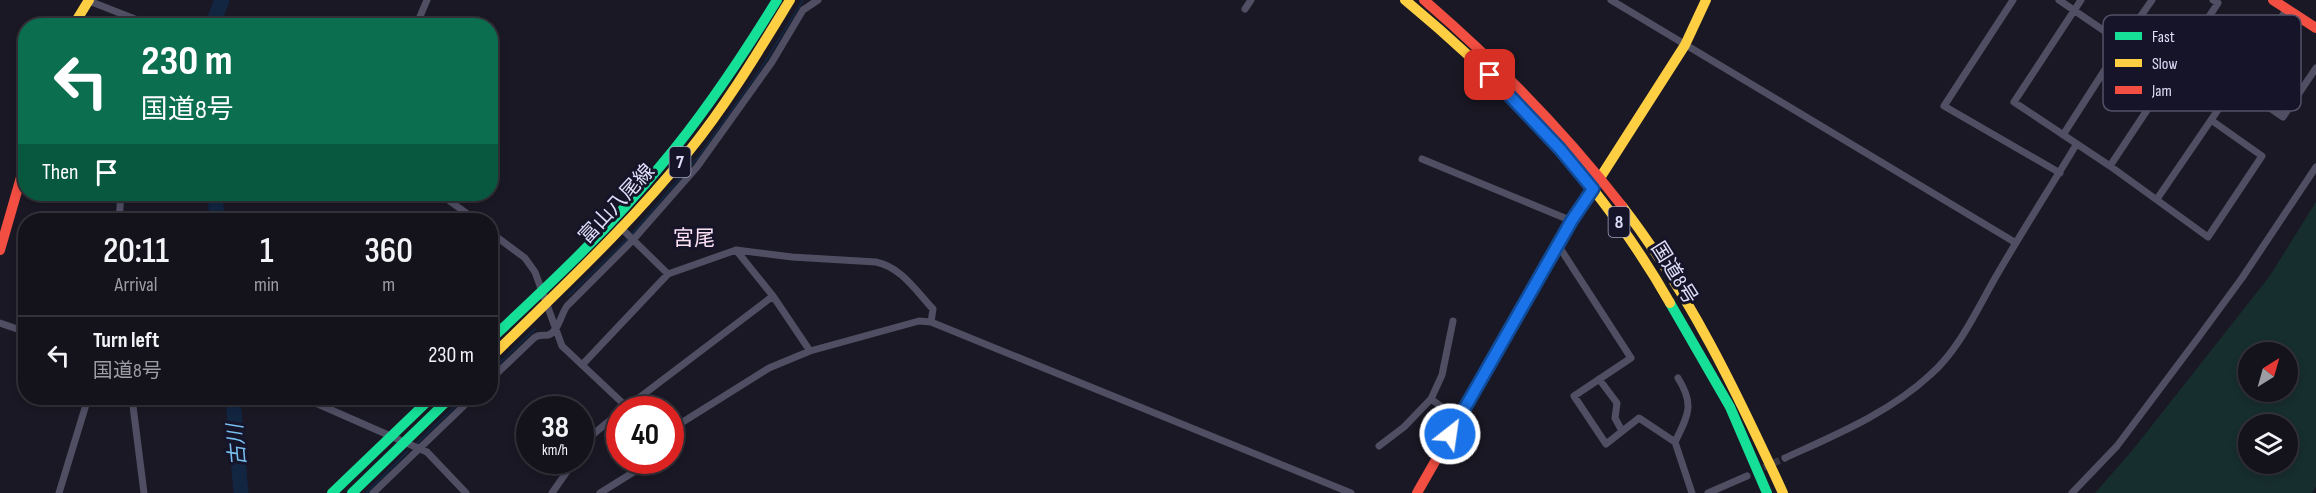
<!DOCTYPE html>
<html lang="en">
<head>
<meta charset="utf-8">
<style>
  :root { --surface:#14121b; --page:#212028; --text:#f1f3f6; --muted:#9d9ea3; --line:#33323a }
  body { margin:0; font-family:"Sofia Sans Condensed","Noto Sans JP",sans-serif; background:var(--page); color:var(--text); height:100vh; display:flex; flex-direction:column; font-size:22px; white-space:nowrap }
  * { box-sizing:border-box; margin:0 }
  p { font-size:20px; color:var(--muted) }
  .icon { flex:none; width:33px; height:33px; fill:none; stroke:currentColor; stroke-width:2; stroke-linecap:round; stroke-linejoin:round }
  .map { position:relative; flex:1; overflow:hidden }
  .sheet { position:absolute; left:18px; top:213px; width:480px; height:192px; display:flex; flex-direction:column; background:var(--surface); border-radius:24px; box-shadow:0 3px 9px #0003,0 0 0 2px var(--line) }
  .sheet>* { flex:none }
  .banner { position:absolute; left:18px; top:18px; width:480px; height:183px; border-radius:24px; box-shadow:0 3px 9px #0003,0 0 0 2px var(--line); background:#0b6e4f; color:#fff; overflow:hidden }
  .needle { width:39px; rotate:37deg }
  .buttons { position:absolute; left:2238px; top:342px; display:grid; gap:12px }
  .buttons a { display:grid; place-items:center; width:60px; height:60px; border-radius:50%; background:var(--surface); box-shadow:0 3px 9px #0003,0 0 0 2px var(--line); font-size:30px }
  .speed { position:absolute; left:516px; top:396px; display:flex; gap:12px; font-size:30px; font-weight:700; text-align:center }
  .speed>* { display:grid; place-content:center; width:78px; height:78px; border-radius:50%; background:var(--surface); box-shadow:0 3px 9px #0003,0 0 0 2px var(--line); line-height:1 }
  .speed small { font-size:15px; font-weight:400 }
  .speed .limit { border:9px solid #d22; background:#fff; color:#111 }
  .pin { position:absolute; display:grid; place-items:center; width:51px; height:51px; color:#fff; margin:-26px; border-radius:12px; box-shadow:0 3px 9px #0006 }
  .me { position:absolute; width:66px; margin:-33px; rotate:30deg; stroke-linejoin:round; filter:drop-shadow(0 0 4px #0008) }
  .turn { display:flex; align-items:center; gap:21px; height:126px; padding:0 24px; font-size:27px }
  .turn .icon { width:78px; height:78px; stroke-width:2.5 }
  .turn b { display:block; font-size:42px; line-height:51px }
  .then { display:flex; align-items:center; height:57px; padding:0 24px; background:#0003; gap:12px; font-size:22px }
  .eta { display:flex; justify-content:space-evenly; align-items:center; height:102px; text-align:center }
  .eta b { font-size:36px; font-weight:600; line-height:42px }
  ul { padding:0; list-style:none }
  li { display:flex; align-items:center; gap:18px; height:78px; padding:0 24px; border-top:2px solid var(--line) }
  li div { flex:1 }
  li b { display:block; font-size:22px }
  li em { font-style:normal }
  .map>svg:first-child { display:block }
  .green { fill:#172e2e; fill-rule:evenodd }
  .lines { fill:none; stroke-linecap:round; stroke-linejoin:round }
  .stream { stroke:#122541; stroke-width:2 }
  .river { stroke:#122541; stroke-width:15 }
  .street-tunnel { stroke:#383644; stroke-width:7; stroke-dasharray:7 3.5; stroke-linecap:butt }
  .street { stroke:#4f4e63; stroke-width:7 }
  .fast { stroke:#16e098; stroke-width:10 }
  .slow { stroke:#ffcf43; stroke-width:10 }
  .jam { stroke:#f24e42; stroke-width:10 }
  .route-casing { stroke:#114b97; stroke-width:15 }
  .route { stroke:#1a73e8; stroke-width:10 }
  .labels { text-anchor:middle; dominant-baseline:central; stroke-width:6; stroke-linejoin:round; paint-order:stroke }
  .shield { fill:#161428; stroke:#a3a2bc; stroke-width:1.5 }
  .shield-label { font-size:18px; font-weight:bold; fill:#e0dffb }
  .street-label { font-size:20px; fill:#e0dffb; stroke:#161428 }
  .neighbourhood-label { font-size:21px; fill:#fce0f3; stroke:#161428 }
  .water-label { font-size:21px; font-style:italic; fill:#78bff0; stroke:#161428 }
  .key { fill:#161428; stroke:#535167; stroke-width:1.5 }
  .key-label { font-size:16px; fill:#e0dffb }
</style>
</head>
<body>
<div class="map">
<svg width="2316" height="493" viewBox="0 0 2316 493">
  <rect width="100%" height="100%" fill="#1a1824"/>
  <path class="green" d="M 2316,202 L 2316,487 L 2312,493 L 2095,493 L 2131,452 L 2269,277 ZM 2248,352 L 2288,352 L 2288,392 L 2248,392 ZM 2248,424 L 2288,424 L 2288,464 L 2248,464 Z"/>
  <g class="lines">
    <path class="stream" d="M 631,235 L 699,156 L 762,67 L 803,0
      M 1563,249 L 1577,224
      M 568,296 L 627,239
      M 490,372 L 535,329
      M 417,443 L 464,398
      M 1451,444 L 1560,254
      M 366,493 L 408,451"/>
    <path class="river" d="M 212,26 L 222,0
      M 215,194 L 217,220
      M 233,398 L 241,493"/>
    <path class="street-tunnel" d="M 1754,472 L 1785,458"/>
    <path class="street" d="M 1611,0 L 2016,243
      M 2013,0 L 1944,106 L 2060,173
      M 2059,0 L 2219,109
      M 2081,0 L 2014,102 L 2110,166 L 2208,237 L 2262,156 L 2211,120
      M 89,1 L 153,26
      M 1245,9 L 1251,0
      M 416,26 L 427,0
      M 2235,84 L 2283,117 L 2316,68
      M 2063,135 L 2122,43 L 2152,0
      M 1422,159 L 1572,221
      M 2110,166 L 2218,3 L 2213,0
      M 440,194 L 476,220
      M 2157,199 L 2287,9
      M 119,220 L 121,194
      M 620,227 L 668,274 L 736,250 L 792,257 L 876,262 C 901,267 916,291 933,309 L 931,322
      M 490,232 L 525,258 L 535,272 L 562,346 L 630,410
      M 1558,245 L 1631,358 L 1574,396 L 1606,444 L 1639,418 L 1675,442 L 1692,493
      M 736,250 L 773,296 L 810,351
      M 1453,321 L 1442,375 L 1431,399 L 1458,419
      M 0,323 L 26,332
      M 582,365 L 668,274
      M 1599,379 L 1617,403 L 1615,418 L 1622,431
      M 490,380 L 534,338 C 539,334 542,336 548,335 C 558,333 561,314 567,306 L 633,240 L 697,167 L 772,62 L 803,10 L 818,0
      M 132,398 L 144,493
      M 304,398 L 427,452 L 466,493
      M 623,410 L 773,296
      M 670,430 L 769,368 L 810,351 L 919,321 L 931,322 L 1351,493
      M 1675,442 C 1688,415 1695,405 1678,378
      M 1379,446 L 1404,427 L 1431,399
      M 580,452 L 591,436 L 620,412
      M 1785,458 C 1835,435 1889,413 1930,375 C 1960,349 1978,307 1998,273 C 2023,230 2050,188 2076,145
      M 59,493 L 88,398
      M 373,493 L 472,398
      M 552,493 L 575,460
      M 600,493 L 653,460
      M 1708,493 L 1747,476
      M 2072,493 L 2117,446 L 2198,338 L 2242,278 L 2316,167"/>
    <path class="fast" d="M 1670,303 L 1730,407 L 1767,493
      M 490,340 C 550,284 610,228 662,164 C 705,113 742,57 777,0
      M 332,493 L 431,398
      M 352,493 L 450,398"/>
    <path class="slow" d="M 1405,0 C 1509,86 1603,185 1670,303
      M 73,26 L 89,0
      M 1622,206 C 1690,294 1737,393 1783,493
      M 1575,217 L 1685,45 L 1706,0
      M 490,358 C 558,291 629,226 689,151 C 727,104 758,52 790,0"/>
    <path class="jam" d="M 1424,0 C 1497,63 1563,130 1622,206
      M 2273,0 L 2316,28
      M 0,250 L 26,160
      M 1417,493 L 1575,217"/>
  </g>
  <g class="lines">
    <defs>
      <path id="route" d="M 1450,434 L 1572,220 L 1593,189 L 1560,149 L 1490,75"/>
    </defs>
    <use href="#route" class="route-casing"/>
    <use href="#route" class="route"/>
  </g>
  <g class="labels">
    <g class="shield">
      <rect x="669.5" y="147" width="21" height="30" rx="4.5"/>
      <rect x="1608.5" y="207" width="21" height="30" rx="4.5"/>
    </g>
    <g class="shield-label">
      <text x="680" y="162">7</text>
      <text x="1619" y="222">8</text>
    </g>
    <g class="street-label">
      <text transform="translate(617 204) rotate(-47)">富山八尾線</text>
      <text transform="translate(1674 273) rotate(58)">国道8号</text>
    </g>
    <g class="neighbourhood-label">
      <text x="694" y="238">宮尾</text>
    </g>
    <g class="water-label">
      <text transform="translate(237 445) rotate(-95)">古川</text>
    </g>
  </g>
  <rect x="2103" y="15" width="198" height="96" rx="9" class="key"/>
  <rect x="2115" y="32" width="27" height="8" fill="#16e098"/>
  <rect x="2115" y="59" width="27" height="8" fill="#ffcf43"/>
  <rect x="2115" y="86" width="27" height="8" fill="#f24e42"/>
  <g class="key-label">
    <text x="2152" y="42">Fast</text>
    <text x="2152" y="69">Slow</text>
    <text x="2152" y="96">Jam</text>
  </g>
</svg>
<div class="buttons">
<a><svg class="needle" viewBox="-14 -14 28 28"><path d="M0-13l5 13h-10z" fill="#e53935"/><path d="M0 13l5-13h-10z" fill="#9d9ea3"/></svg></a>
<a><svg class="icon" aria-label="layers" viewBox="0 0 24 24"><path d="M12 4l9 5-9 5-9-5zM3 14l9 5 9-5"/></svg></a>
</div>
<div class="speed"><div>38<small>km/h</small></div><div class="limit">40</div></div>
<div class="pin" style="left:1490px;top:75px;background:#d93025"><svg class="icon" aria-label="arrive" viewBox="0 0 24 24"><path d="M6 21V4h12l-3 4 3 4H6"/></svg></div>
<svg class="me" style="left:1450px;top:434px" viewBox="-20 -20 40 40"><circle r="17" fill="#1a73e8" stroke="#fff" stroke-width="3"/><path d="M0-11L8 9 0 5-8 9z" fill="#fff"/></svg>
<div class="banner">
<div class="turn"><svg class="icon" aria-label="left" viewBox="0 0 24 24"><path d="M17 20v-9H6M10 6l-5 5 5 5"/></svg><div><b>230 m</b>国道8号</div></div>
<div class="then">Then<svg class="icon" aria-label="arrive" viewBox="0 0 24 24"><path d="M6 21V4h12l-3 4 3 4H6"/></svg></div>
</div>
<section class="sheet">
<div class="eta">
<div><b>20:11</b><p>Arrival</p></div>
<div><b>1</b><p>min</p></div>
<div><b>360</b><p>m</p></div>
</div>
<ul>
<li><svg class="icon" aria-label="left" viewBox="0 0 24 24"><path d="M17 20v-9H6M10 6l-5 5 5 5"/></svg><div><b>Turn left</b><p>国道8号</p></div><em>230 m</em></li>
</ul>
</section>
</div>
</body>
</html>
